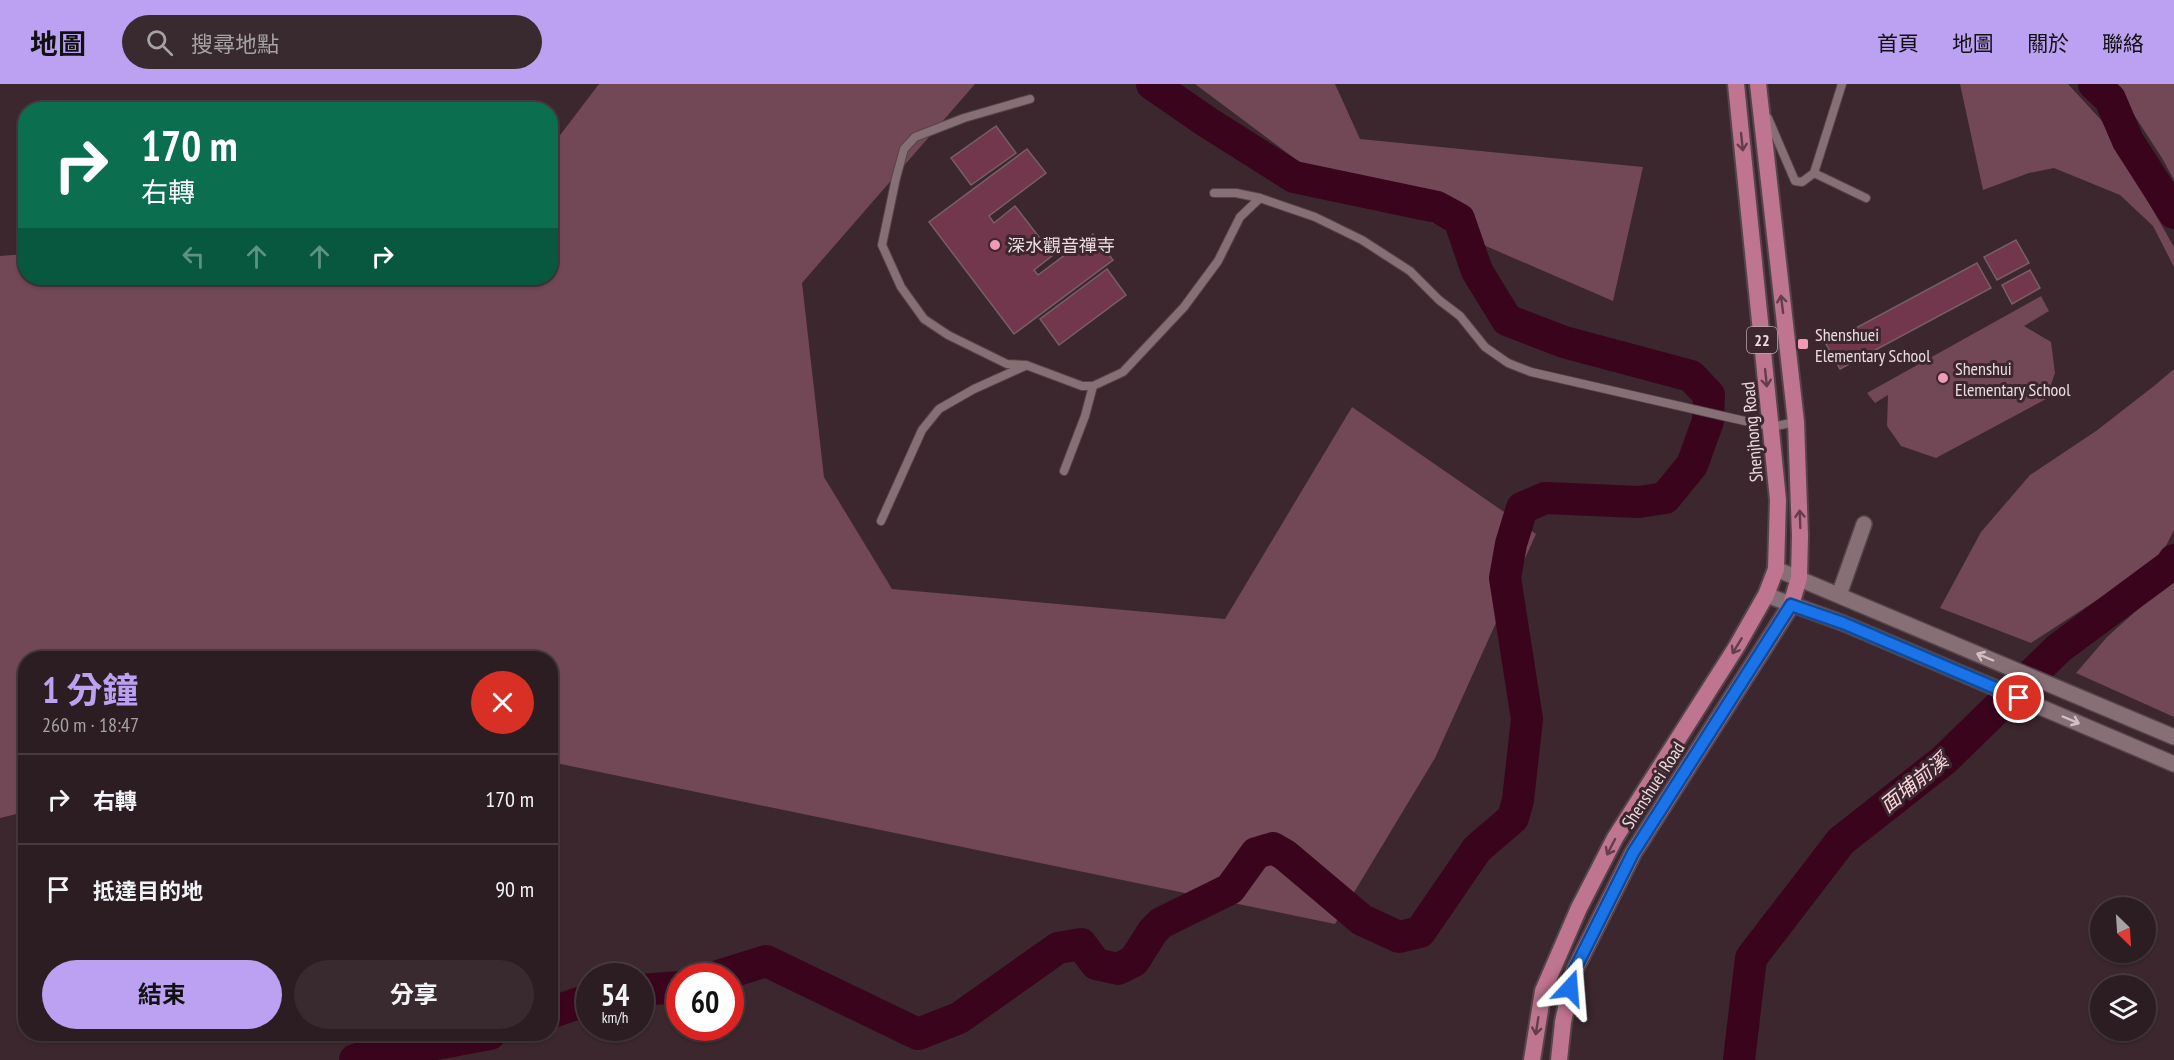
<!DOCTYPE html>
<html lang="zh-TW">
<head>
<meta charset="utf-8">
<style>
  :root { --surface:#2c1d22; --page:#382a2f; --text:#f1f3f6; --muted:#a6a2a5; --line:#483b40; --accent:#bca0f2 }
  body { margin:0; font-family:"PT Sans Narrow","Noto Sans TC",sans-serif; background:var(--page); color:var(--text); height:100vh; display:flex; flex-direction:column; font-size:22px; white-space:nowrap }
  * { box-sizing:border-box; margin:0 }
  p { font-size:20px; color:var(--muted) }
  .icon { flex:none; width:33px; height:33px; fill:none; stroke:currentColor; stroke-width:2; stroke-linecap:round; stroke-linejoin:round }
  .map { position:relative; flex:1; overflow:hidden }
  .sheet { position:absolute; left:18px; top:567px; width:540px; height:390px; display:flex; flex-direction:column; background:var(--surface); border-radius:24px; box-shadow:0 2px 4px #0004,0 0 0 2px var(--line) }
  .sheet>* { flex:none }
  .guide { position:absolute; left:18px; top:18px; width:540px; height:183px; border-radius:24px; box-shadow:0 2px 4px #0004,0 0 0 2px var(--line); background:#0b6e4f; color:#fff; overflow:hidden }
  .needle { width:39px; rotate:155deg }
  .tools { position:absolute; left:2090px; top:813px; display:grid; gap:12px }
  .tools a { display:grid; place-items:center; width:66px; height:66px; border-radius:50%; background:var(--surface); box-shadow:0 2px 4px #0004,0 0 0 2px var(--line); font-size:30px }
  .speed { position:absolute; left:576px; top:879px; display:flex; gap:12px; font-size:30px; font-weight:700; text-align:center }
  .speed>* { display:grid; place-content:center; width:78px; height:78px; border-radius:50%; background:var(--surface); box-shadow:0 2px 4px #0004,0 0 0 2px var(--line); line-height:1 }
  .speed small { font-size:15px; font-weight:400 }
  .speed .limit { border:9px solid #d22; background:#fff; color:#111 }
  .pin { position:absolute; display:grid; place-items:center; width:51px; height:51px; color:#fff; margin:-26px; border:3px solid #fff; border-radius:50%; box-shadow:0 2px 6px #0007 }
  .me { position:absolute; width:66px; margin:-33px; rotate:19deg; stroke-linejoin:round; filter:drop-shadow(0 0 4px #0008) }
  .turn { display:flex; align-items:center; gap:21px; height:126px; padding:0 24px; font-size:27px }
  .turn .icon { width:78px; height:78px; stroke-width:2.5 }
  .turn b { display:block; font-size:42px; line-height:51px }
  .lanes { display:flex; align-items:center; height:57px; padding:0 24px; background:#0003; justify-content:center; gap:30px; direction:ltr }
  .lanes .off { opacity:.35 }
  .round { display:grid; place-items:center; flex:none; width:63px; height:63px; border-radius:32px; background:var(--page) }
  .headline { display:flex; align-items:center; justify-content:space-between; height:102px; padding:0 24px }
  h1 { font-size:36px; font-weight:700; line-height:45px; color:var(--accent) }
  .button { display:flex; gap:12px; margin-top:auto; padding:12px 24px }
  .button a { flex:1; height:69px; border-radius:36px; background:var(--accent); color:#111; font-size:24px; font-weight:700; line-height:69px; text-align:center }
  .button a+a { background:var(--page); color:var(--text) }
  ul { padding:0; list-style:none }
  li { display:flex; align-items:center; gap:18px; height:90px; padding:0 24px; border-top:2px solid var(--line) }
  li div { flex:1 }
  li b { display:block; font-size:22px }
  li em { font-style:normal }
  header { display:flex; align-items:center; gap:36px; box-sizing:border-box; height:84px; padding:0 30px; background:var(--accent); color:#111 }
  header strong { font-size:28px }
  nav { display:flex; gap:33px; margin-inline-start:auto; font-size:21px }
  .search { width:420px; height:54px; background:var(--page); display:flex; align-items:center; gap:15px; box-sizing:border-box; padding:0 21px; border-radius:33px; color:var(--muted); font-size:22px }
  .map>svg:first-child { display:block }
  .green { fill:#724856 }
  .lines { fill:none; stroke-linecap:round; stroke-linejoin:round }
  .river { stroke:#3a041d; stroke-width:32 }
  .building { fill:#72374c; stroke:#775f66; stroke-width:1.5 }
  .service-casing { stroke:#55444a; stroke-width:10 }
  .minor-casing { stroke:#55444a; stroke-width:18 }
  .primary-casing { stroke:#55444a; stroke-width:20 }
  .service { stroke:#876f76; stroke-width:8 }
  .minor { stroke:#876f76; stroke-width:15 }
  .primary { stroke:#bf748f; stroke-width:16 }
  .oneway { stroke:#633e4a }
  .oneway2 { stroke:#d1c1c6 }
  .route-casing { stroke:#114b97; stroke-width:15 }
  .route { stroke:#1a73e8; stroke-width:10 }
  .poi-dot { fill:#f09ab6; stroke:#3b272d; stroke-width:2 }
  .labels { text-anchor:middle; dominant-baseline:central; stroke-width:6; stroke-linejoin:round; paint-order:stroke }
  .shield { fill:#3b272d; stroke:#b6a6aa; stroke-width:1.5 }
  .shield-label { font-size:16px; font-weight:bold; fill:#eadce0 }
  .poi-label { font-size:18px; fill:#eadce0; stroke:#3b272d; text-anchor:start }
  .street-label { font-size:18px; fill:#eadce0; stroke:#3b272d }
  .water-label { font-size:20px; font-style:italic; fill:#fcd4e0; stroke:#3b272d }
</style>
</head>
<body>
<header>
<strong>地圖</strong>
<div class="search"><svg class="icon" aria-label="search" viewBox="0 0 24 24"><circle cx="10" cy="10" r="6"/><path d="M15 15l6 6"/></svg>搜尋地點</div>
<nav><a>首頁</a><a>地圖</a><a>關於</a><a>聯絡</a></nav>
</header>
<div class="map">
<svg width="2174" height="976" viewBox="0 0 2174 976">
  <rect width="100%" height="100%" fill="#3b272d"/>
  <path class="green" d="M 599,0 L 975,0 L 802,199 L 824,393 L 892,505 L 1225,535 L 1352,323 L 1536,450 L 1435,674 L 1335,840 L 551,678 L 550,574 L 26,574 L 25,728 L 0,734 L 0,172 L 25,170 L 26,194 L 550,194 L 551,63 Z
    M 1195,0 L 1335,0 L 1360,55 L 1643,83 L 1613,217 L 1310,86 Z
    M 1960,0 L 2068,0 L 2102,37 L 2174,163 L 2174,183 L 2153,142 L 2120,111 L 2054,84 L 2029,89 L 1983,106 Z
    M 2114,0 L 2174,0 L 2174,96 L 2162,74 Z
    M 2041,212 L 2049,227 L 2024,242 L 2051,258 L 2055,289 L 2046,315 L 1936,374 L 1901,362 L 1887,342 L 1888,311 L 1875,319 L 1867,309 Z
    M 2174,285 L 2174,446 L 2163,468 L 2134,492 L 2031,559 L 1940,524 L 1981,448 L 2030,391 L 2096,347 L 2154,302 Z
    M 2174,493 L 2174,633 L 2076,589 L 2107,553 Z"/>
  <g class="lines">
    <path class="river" d="M 2094,0 L 2110,15 L 2128,57 L 2174,129
      M 718,892 L 766,877 L 918,950 L 959,934 L 1058,864 L 1081,860 L 1096,880 L 1118,885 L 1134,877 L 1153,847 L 1161,839 L 1230,805 L 1256,769 L 1273,764 L 1285,771 L 1362,836 L 1399,853 L 1420,848 L 1477,765 L 1513,734 L 1518,716 L 1527,635 L 1505,494 L 1511,460 L 1522,424 L 1545,414 L 1639,418 L 1665,414 L 1692,381 L 1708,337 L 1709,311 L 1691,292 L 1564,258 L 1507,236 L 1477,187 L 1459,135 L 1437,123 L 1294,93 L 1207,38 L 1152,0
      M 640,906 L 680,903
      M 550,929 L 590,915
      M 355,976 L 388,965 L 398,967 L 490,950
      M 1739,976 L 1751,874 L 1841,757 L 1944,676 L 2059,564 L 2171,481 L 2174,476"/>
  </g>
  <path class="building" d="M 996,42 L 1016,69 L 971,101 L 951,74 Z
    M 1027,65 L 1046,89 L 989,132 L 994,139 L 1015,122 L 1053,171 L 1034,186 L 1038,191 L 1093,150 L 1113,176 L 1014,250 L 929,138 Z
    M 2016,156 L 2029,179 L 1997,196 L 1984,173 Z
    M 1977,179 L 1991,204 L 1840,285 L 1826,260 Z
    M 1107,185 L 1126,211 L 1059,261 L 1040,235 Z
    M 2030,186 L 2040,204 L 2012,220 L 2002,201 Z"/>
  <g class="lines">
    <defs>
      <path id="service" d="M 1030,15 L 964,34 L 915,53 L 904,65 L 896,94 L 882,161 L 901,203 L 924,235 L 948,251 L 1007,280 L 1026,281 L 1082,302 L 1093,302 L 1123,288 L 1184,223 L 1218,177 L 1240,133 L 1260,114
        M 1768,34 L 1795,97 L 1802,98 L 1814,89 L 1842,0
        M 1814,89 L 1866,114
        M 1214,109 L 1236,109 L 1260,114 L 1315,133 L 1362,156 L 1410,187 L 1439,216 L 1460,232 L 1485,263 L 1508,279 L 1531,288 L 1771,343 L 1796,338
        M 1064,387 L 1085,332 L 1093,302
        M 881,437 L 922,346 L 939,325 L 974,305 L 1025,282"/>
      <path id="minor" d="M 1776,485 L 2174,653
        M 1766,511 L 1843,539 L 2174,680
        M 1839,511 L 1864,440"/>
      <path id="primary" d="M 1532,976 L 1543,907 L 1579,824 L 1615,754 L 1737,562 L 1766,511 L 1776,485 L 1778,416 L 1736,0
        M 1559,976 L 1563,938 L 1574,887 L 1633,769 L 1791,521 L 1799,494 L 1800,452 L 1796,338 L 1758,0"/>
    </defs>
    <use href="#service" class="service-casing"/>
    <use href="#minor" class="minor-casing"/>
    <use href="#primary" class="primary-casing"/>
    <use href="#service" class="service"/>
    <use href="#minor" class="minor"/>
    <use href="#primary" class="primary"/>
  </g>
  <defs><path id="oneway-shaft" d="M-6 0H5M1.5-3L5.5 0L1.5 3" fill="none" stroke-width="1.6" stroke-linecap="round" stroke-linejoin="round" transform="scale(1.5)"/></defs>
  <g class="oneway">
    <use href="#oneway-shaft" transform="translate(1742 58) rotate(84)"/>
    <use href="#oneway-shaft" transform="translate(1782 220) rotate(-97)"/>
    <use href="#oneway-shaft" transform="translate(1766 294) rotate(84)"/>
    <use href="#oneway-shaft" transform="translate(1800 435) rotate(-92)"/>
    <use href="#oneway-shaft" transform="translate(1737 562) rotate(121)"/>
    <use href="#oneway-shaft" transform="translate(1611 763) rotate(117)"/>
    <use href="#oneway-shaft" transform="translate(1537 942) rotate(99)"/>
  </g>
  <g class="oneway2">
    <use href="#oneway-shaft" transform="translate(1985 573) rotate(-157)"/>
    <use href="#oneway-shaft" transform="translate(2071 636) rotate(23)"/>
  </g>
  <g class="lines">
    <defs>
      <path id="route" d="M 1570,904 L 1574,887 L 1633,769 L 1791,521 L 1843,539 L 2019,614"/>
    </defs>
    <use href="#route" class="route-casing"/>
    <use href="#route" class="route"/>
  </g>
  <g class="poi-dot">
    <circle cx="995" cy="161" r="6"/>
    <rect x="1797" y="254" width="12" height="12" rx="3"/>
    <circle cx="1943" cy="294" r="6"/>
  </g>
  <g class="labels">
    <rect class="shield" x="1747" y="243" width="30" height="26" rx="4.5"/>
    <g class="shield-label">
      <text x="1762" y="256">22</text>
    </g>
    <g class="poi-label">
      <text x="1007" y="161">深水觀音禪寺</text>
      <text x="1815" y="250">Shenshuei<tspan x="1815" dy="21">Elementary School</tspan></text>
      <text x="1955" y="284">Shenshui<tspan x="1955" dy="21">Elementary School</tspan></text>
    </g>
    <g class="street-label">
      <text transform="translate(1752 348) rotate(-95)">Shenjhong Road</text>
      <text transform="translate(1653 701) rotate(-57)">Shenshuei Road</text>
    </g>
    <g class="water-label">
      <text transform="translate(1914 699) rotate(-39)">面埔前溪</text>
    </g>
  </g>
</svg>
<div class="tools">
<a><svg class="needle" viewBox="-14 -14 28 28"><path d="M0-13l5 13h-10z" fill="#e53935"/><path d="M0 13l5-13h-10z" fill="#a6a2a5"/></svg></a>
<a><svg class="icon" aria-label="layers" viewBox="0 0 24 24"><path d="M12 4l9 5-9 5-9-5zM3 14l9 5 9-5"/></svg></a>
</div>
<div class="speed"><div>54<small>km/h</small></div><div class="limit">60</div></div>
<div class="pin" style="left:2019px;top:614px;background:#d93025"><svg class="icon" aria-label="arrive" viewBox="0 0 24 24"><path d="M6 21V4h12l-3 4 3 4H6"/></svg></div>
<svg class="me" style="left:1570px;top:904px" viewBox="-20 -20 40 40"><path d="M0-17L14 15 0 8-14 15z" fill="#1a73e8" stroke="#fff" stroke-width="4"/></svg>
<div class="guide">
<div class="turn"><svg class="icon" aria-label="right" viewBox="0 0 24 24"><path d="M7 20v-9h11M14 6l5 5-5 5"/></svg><div><b>170 m</b>右轉</div></div>
<div class="lanes"><svg class="icon off" aria-label="left" viewBox="0 0 24 24"><path d="M17 20v-9H6M10 6l-5 5 5 5"/></svg><svg class="icon off" aria-label="ahead" viewBox="0 0 24 24"><path d="M12 20V5M6 11l6-6 6 6"/></svg><svg class="icon off" aria-label="ahead" viewBox="0 0 24 24"><path d="M12 20V5M6 11l6-6 6 6"/></svg><svg class="icon" aria-label="right" viewBox="0 0 24 24"><path d="M7 20v-9h11M14 6l5 5-5 5"/></svg></div>
</div>
<section class="sheet">
<div class="headline"><div><h1>1 分鐘</h1><p>260 m · 18:47</p></div><a class="round" style="background:#d93025;color:#fff"><svg class="icon" aria-label="close" viewBox="0 0 24 24"><path d="M6 6l12 12M18 6L6 18"/></svg></a></div>
<ul>
<li><svg class="icon" aria-label="right" viewBox="0 0 24 24"><path d="M7 20v-9h11M14 6l5 5-5 5"/></svg><div><b>右轉</b></div><em>170 m</em></li>
<li><svg class="icon" aria-label="arrive" viewBox="0 0 24 24"><path d="M6 21V4h12l-3 4 3 4H6"/></svg><div><b>抵達目的地</b></div><em>90 m</em></li>
</ul>
<div class="button"><a>結束</a><a>分享</a></div>
</section>
</div>
</body>
</html>
